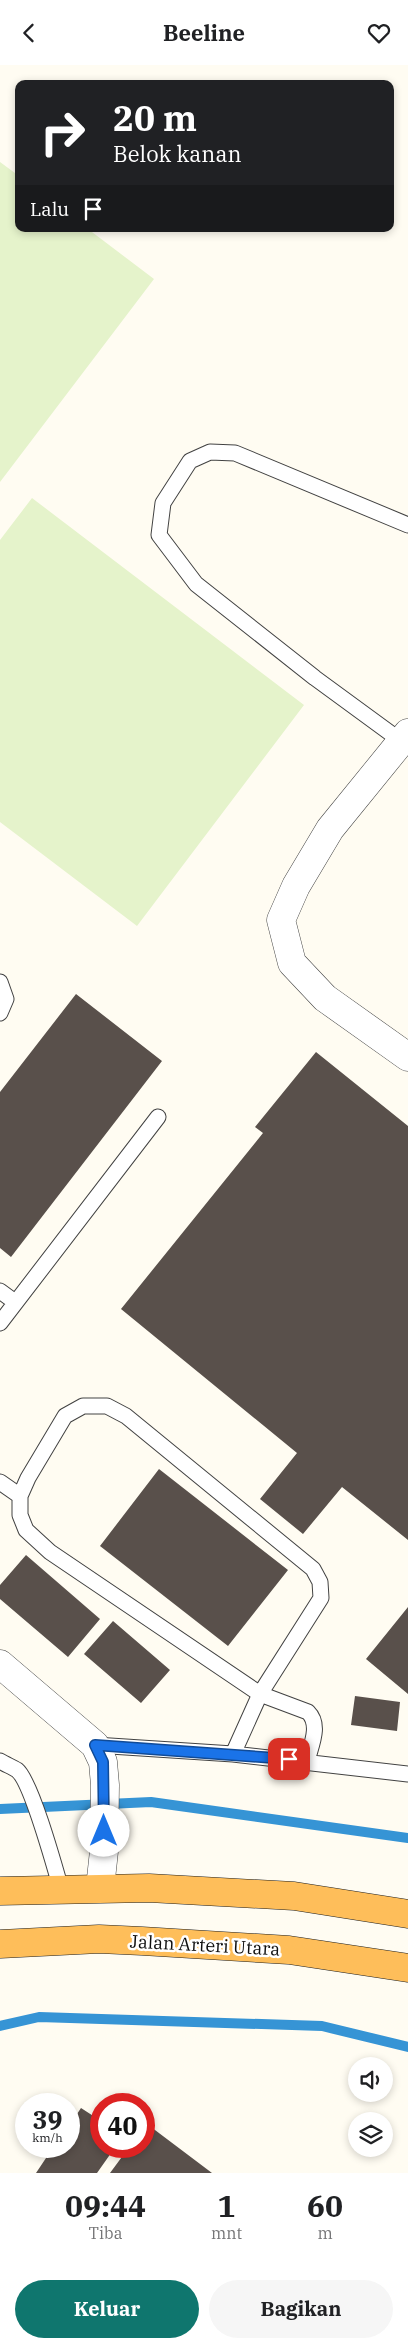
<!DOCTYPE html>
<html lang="id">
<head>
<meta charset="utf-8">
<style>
  :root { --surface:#fff; --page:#f6f6f6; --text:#202124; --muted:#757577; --accent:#0f766e }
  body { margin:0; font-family:"IBM Plex Serif",serif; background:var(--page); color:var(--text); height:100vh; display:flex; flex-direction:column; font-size:19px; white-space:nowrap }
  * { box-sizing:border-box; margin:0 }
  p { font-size:16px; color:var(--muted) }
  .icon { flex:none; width:28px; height:28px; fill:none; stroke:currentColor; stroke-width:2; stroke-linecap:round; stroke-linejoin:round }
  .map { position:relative; height:2108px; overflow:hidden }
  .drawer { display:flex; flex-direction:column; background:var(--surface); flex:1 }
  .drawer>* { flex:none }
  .hud { position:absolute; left:15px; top:15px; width:379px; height:152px; border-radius:10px; box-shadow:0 2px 8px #0003; background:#202124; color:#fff; overflow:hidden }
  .tools { position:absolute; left:348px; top:1992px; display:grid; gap:10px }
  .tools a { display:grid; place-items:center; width:45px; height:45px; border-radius:50%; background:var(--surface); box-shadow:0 2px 8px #0003; font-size:25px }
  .speed { position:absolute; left:15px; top:2028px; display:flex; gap:10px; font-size:25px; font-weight:700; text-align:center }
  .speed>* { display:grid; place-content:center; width:65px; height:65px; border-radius:50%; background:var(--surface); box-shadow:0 2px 8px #0003; line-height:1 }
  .speed small { font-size:12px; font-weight:400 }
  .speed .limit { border:8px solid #d22; background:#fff; color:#111 }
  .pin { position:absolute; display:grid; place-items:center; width:42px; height:42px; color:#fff; margin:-21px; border-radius:10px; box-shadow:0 2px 8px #0006 }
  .me { position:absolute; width:55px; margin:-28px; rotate:0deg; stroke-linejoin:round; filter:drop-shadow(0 0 4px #0008) }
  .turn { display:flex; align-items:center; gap:18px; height:105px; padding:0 15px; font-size:22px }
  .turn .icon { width:65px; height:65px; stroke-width:2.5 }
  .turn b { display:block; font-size:35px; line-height:42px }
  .then { display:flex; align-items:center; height:48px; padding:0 15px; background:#0003; gap:10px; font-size:19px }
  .eta { display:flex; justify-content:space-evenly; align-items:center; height:85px; text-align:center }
  .eta b { font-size:30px; font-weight:800; line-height:35px }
  .primary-button { display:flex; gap:10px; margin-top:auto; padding:10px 15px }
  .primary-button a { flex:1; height:58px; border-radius:30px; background:var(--accent); color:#fff; font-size:20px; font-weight:800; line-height:58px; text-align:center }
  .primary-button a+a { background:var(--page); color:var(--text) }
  header { display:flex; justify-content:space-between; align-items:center; height:65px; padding:0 15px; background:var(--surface); font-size:22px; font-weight:800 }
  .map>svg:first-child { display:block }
  .pitch { fill:#e5f3cb }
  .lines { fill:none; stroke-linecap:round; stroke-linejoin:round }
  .stream { stroke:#3694d5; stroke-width:10 }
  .building { fill:#59504b }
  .service-casing { stroke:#424242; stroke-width:17 }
  .minor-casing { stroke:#424242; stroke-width:29 }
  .tertiary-casing { stroke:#424242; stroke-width:29 }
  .trunk-casing { stroke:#202020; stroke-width:29 }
  .service { stroke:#fff; stroke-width:15 }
  .minor { stroke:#fff; stroke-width:28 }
  .tertiary { stroke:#fff; stroke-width:28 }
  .trunk { stroke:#febe5a; stroke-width:28 }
  .route-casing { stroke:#114b97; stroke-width:12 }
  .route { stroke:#1a73e8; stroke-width:9 }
  .labels { text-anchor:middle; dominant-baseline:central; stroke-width:5; stroke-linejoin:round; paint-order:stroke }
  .street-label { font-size:18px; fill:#0f0f0f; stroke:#fff }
</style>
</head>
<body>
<header><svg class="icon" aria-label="back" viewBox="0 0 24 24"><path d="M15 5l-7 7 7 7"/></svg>Beeline<svg class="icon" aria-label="heart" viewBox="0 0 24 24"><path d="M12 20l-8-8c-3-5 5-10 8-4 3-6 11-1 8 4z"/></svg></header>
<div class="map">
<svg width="408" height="2108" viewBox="0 0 408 2108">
  <rect width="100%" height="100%" fill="#fffcf2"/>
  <path class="pitch" d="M 0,97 L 19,111 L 19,164 L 88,164 L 154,214 L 0,417 Z
    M 32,433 L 304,640 L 137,861 L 0,757 L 0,475 Z"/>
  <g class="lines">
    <path class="stream" d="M 0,1744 L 151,1737 L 408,1773
      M 0,1961 L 39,1952 L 322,1961 L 408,1982"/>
  </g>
  <path class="building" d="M 76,929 L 162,996 L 11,1192 L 0,1183 L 0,1027 Z
    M 316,987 L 408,1061 L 408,1475 L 342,1422 L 303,1469 L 260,1434 L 297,1388 L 121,1244 L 263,1068 L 255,1062 Z
    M 159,1404 L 288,1505 L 228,1581 L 100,1481 Z
    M 26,1490 L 100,1554 L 68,1592 L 0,1534 L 0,1520 Z
    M 408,1542 L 408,1629 L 366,1594 Z
    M 113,1556 L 170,1605 L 141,1638 L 84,1589 Z
    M 355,1631 L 400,1637 L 397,1666 L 351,1660 Z
    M 81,2043 L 101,2056 L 101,2081 L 116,2081 L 97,2108 L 36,2108 L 54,2081 L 69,2081 L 69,2061 Z
    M 147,2059 L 212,2108 L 110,2108 L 130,2081 L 144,2081 L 144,2063 Z"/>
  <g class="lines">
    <defs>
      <path id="service" d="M 401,676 L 315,613 L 196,519 L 159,470 L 163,438 L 190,396 L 210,387 L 235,388 L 408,460
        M 0,917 L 6,934 L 0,948
        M 0,1226 L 15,1237
        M 0,1258 L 158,1052
        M 0,1417 L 20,1431
        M 95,1680 L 233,1689 L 408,1709
        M 233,1689 L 260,1629 L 321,1533 L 320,1517 L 313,1504 L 126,1351 L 107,1341 L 83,1341 L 65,1351 L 28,1413 L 20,1431 L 20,1450 L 26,1465 L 50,1487 L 260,1629 L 308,1647 C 321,1660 311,1680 307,1696
        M 0,1696 C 5,1699 12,1702 17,1705 C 31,1716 55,1803 61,1824"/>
      <path id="minor" d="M 408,668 L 330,764 L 296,821 L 281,855 L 292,898 L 325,933 L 408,992"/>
      <path id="tertiary" d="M 0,1599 L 95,1680 L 103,1697 L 105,1720 L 104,1786 L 100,1823"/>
      <path id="trunk" d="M 0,1826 L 149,1823 L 294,1831 L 408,1849
        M 0,1879 L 99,1874 L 142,1876 L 289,1885 L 408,1903"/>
    </defs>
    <use href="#service" class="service-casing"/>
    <use href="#minor" class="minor-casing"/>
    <use href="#tertiary" class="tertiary-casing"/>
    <use href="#trunk" class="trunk-casing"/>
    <use href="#service" class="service"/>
    <use href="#minor" class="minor"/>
    <use href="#tertiary" class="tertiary"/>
    <use href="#trunk" class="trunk"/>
  </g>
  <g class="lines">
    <defs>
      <path id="route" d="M 104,1766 L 103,1697 L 95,1680 L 289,1694"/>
    </defs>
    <use href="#route" class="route-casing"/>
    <use href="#route" class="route"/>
  </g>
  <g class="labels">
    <g class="street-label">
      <text transform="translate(205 1880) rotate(3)">Jalan Arteri Utara</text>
    </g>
  </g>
</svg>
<div class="tools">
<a><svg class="icon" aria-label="sound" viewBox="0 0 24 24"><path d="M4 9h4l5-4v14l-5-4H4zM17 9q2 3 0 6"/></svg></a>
<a><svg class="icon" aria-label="layers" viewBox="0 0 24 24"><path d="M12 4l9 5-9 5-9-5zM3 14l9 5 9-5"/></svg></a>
</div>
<div class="speed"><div>39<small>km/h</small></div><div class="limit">40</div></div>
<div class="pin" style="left:289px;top:1694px;background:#d93025"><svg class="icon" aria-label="arrive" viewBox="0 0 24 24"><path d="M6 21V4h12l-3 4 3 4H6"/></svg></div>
<svg class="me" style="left:104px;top:1766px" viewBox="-20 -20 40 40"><circle r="19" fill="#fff"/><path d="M0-13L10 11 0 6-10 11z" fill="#1a73e8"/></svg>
<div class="hud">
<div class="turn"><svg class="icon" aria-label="right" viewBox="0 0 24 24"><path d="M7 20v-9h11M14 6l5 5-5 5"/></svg><div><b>20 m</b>Belok kanan</div></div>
<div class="then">Lalu<svg class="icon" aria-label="arrive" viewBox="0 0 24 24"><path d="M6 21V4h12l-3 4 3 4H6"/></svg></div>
</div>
</div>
<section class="drawer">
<div class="eta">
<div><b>09:44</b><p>Tiba</p></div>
<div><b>1</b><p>mnt</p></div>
<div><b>60</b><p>m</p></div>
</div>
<div class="primary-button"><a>Keluar</a><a>Bagikan</a></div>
</section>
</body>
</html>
